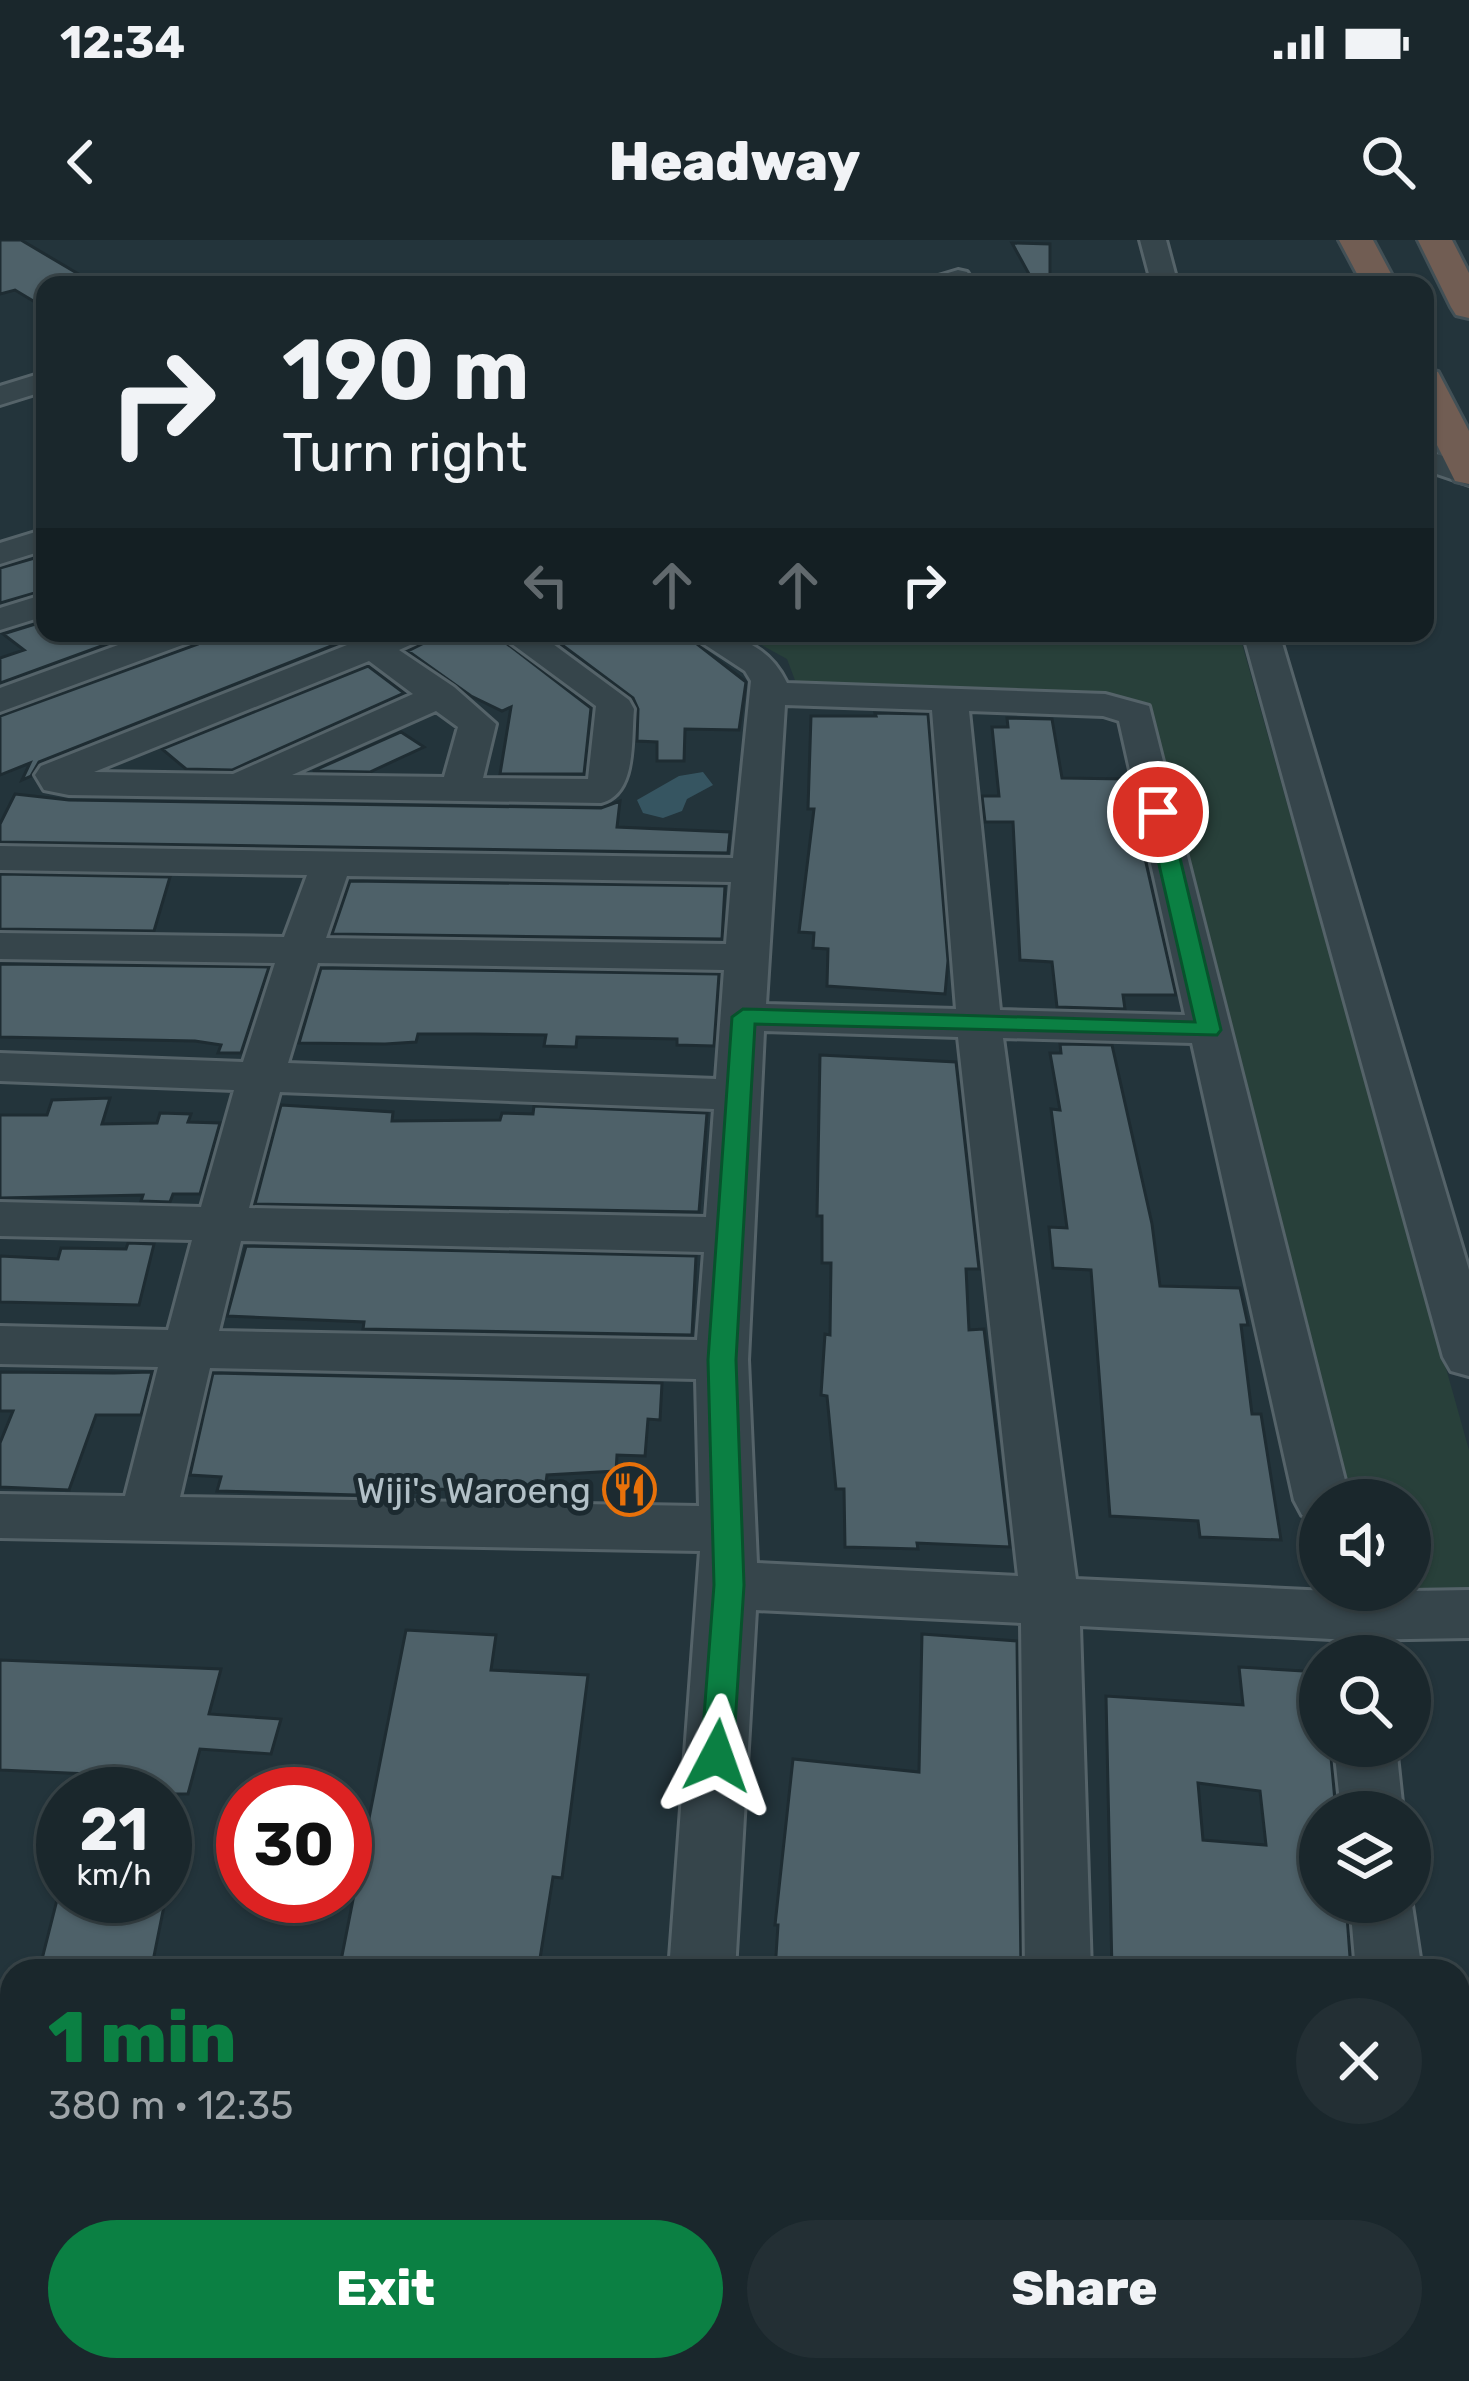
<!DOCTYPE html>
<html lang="en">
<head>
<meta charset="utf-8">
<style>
  :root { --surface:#1a272c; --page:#232f34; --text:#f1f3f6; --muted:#9fa5a9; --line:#384448; --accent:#0b8043 }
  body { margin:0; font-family:Rubik,sans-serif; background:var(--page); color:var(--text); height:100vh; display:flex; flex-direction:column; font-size:45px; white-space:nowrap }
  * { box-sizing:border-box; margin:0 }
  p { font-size:39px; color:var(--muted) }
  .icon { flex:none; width:66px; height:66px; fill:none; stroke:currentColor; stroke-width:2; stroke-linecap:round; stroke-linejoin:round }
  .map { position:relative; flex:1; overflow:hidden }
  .drawer { position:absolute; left:0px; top:1719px; width:1470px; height:423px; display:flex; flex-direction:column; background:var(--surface); border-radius:36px 36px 0 0; box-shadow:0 3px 9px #0004,0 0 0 3px var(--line) }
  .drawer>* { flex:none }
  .guide { position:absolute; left:36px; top:36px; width:1398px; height:366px; border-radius:24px; box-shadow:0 3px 9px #0004,0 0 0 3px var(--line); background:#1a272c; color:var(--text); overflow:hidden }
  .controls { position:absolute; left:1299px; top:1239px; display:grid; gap:24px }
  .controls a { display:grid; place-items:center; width:132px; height:132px; border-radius:50%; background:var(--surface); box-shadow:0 3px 9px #0004,0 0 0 3px var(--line); font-size:60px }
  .speed { position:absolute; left:36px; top:1527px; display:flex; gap:24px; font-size:60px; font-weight:700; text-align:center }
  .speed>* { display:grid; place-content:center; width:156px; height:156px; border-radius:50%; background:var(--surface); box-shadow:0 3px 9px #0004,0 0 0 3px var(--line); line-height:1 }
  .speed small { font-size:30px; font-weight:400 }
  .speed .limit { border:18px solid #d22; background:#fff; color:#111 }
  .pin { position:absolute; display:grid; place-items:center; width:102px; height:102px; color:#fff; margin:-51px; border:6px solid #fff; border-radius:50%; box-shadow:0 3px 12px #0007 }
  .me { position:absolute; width:132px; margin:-66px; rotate:4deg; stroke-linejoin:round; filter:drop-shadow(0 0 9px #0008) }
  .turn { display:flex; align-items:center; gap:42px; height:252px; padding:0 48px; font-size:54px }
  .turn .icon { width:156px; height:156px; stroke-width:2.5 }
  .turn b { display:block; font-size:84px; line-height:102px }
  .lanes { display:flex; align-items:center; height:114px; padding:0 48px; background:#0003; justify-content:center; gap:60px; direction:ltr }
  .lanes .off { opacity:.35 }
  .round { display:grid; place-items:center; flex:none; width:126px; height:126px; border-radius:63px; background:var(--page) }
  .overview { display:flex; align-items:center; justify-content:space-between; height:204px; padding:0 48px }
  h1 { font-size:72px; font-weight:800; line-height:90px; color:var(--accent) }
  .primary-button { display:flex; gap:24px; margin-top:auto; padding:24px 48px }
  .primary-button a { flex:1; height:138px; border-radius:72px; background:var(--accent); color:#fff; font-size:48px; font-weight:800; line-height:138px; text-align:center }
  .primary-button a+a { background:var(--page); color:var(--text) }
  .status { display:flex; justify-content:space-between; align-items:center; height:84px; padding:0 60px; background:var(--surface); direction:ltr }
  .status svg { height:33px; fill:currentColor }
  header { display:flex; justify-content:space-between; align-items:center; height:156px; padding:0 48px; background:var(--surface); font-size:54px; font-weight:800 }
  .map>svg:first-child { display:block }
  .green { fill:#28403a }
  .water { fill:#365561 }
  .building { fill:#4e6169; stroke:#1e2c32; stroke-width:3; fill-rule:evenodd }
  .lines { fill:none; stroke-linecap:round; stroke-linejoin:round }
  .minor-casing { stroke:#556369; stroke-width:6 }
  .highway-casing { stroke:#425056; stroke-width:6 }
  .minor { fill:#36454b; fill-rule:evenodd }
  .highway { fill:#715d53; fill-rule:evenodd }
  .route { fill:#0b8043; stroke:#07532c; stroke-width:3 }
  .labels { text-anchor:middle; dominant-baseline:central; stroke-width:10; stroke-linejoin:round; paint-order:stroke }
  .poi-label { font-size:36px; fill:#b2c0c7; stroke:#1c2a30; text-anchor:end }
</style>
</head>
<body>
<div class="status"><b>12:34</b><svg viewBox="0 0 49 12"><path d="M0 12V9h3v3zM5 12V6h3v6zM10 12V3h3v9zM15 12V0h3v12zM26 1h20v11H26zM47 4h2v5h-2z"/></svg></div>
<header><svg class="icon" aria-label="back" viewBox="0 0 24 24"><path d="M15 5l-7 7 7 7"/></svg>Headway<svg class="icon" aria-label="search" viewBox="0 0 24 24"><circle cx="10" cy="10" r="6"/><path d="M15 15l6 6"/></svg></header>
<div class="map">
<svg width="1469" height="2141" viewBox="0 0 1469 2141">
  <rect width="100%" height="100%" fill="#23343b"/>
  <path class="green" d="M 740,393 L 1239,393 L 1469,1210 L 1469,1351 L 1363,1354 L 1362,1350 L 1410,1350 L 1410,1260 L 1340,1260 L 1147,462 L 796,443 L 787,419 Z"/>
  <path class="water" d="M 703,532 L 713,545 L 687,559 L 682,571 L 663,578 L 643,573 L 637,560 L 679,536 Z"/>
  <path class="building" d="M 0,0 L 21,0 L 97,45 L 45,45 L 45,68 L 15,50 L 0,54 Z
    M 1012,3 L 1050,4 L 1050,45 L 1035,45 Z
    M 45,315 L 45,350 L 0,363 L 0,328 Z
    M 45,381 L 45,393 L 129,396 L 0,443 L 0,418 L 24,410 L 3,394 Z
    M 206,393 L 328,393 L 339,403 L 39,522 L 31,536 L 22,540 L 30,523 L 0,535 L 0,476 L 198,404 Z
    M 444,393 L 493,393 L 591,468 L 584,534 L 500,534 L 511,467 L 502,471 L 471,456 L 408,411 Z
    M 546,393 L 683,393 L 746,442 L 739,490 L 685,489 L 684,521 L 657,521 L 657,502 L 637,501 L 638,469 L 633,458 Z
    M 368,426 L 404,453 L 232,530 L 186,529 L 162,509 Z
    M 875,473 L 928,474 L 948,721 L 945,754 L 827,746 L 828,709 L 813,708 L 814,693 L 799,692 L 814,569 L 808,569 L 811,476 L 876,476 Z
    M 1007,478 L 1052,479 L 1062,538 L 1127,539 L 1176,755 L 1123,755 L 1125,769 L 1057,767 L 1052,722 L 1020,720 L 1013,582 L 985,582 L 982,556 L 999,556 L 992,487 L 1008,487 Z
    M 401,492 L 424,507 L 370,532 L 313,531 Z
    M 15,554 L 69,560 L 601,568 L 620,561 L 617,587 L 730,592 L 728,613 L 0,602 L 0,584 Z
    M 0,634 L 170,637 L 154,691 L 0,689 Z
    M 350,641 L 725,646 L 722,699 L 332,694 Z
    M 0,724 L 269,727 L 241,813 L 218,813 L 221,805 L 195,801 L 0,797 Z
    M 321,728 L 719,734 L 714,806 L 677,805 L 677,799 L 577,797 L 576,807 L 544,806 L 546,795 L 476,794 L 418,794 L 416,802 L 385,804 L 299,803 Z
    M 1060,804 L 1112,805 L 1152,984 L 1160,1046 L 1240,1048 L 1248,1085 L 1241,1085 L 1252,1174 L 1261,1174 L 1281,1300 L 1200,1297 L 1198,1281 L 1110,1276 L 1091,1030 L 1053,1028 L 1049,987 L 1067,988 L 1051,869 L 1060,870 L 1050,813 L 1061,813 Z
    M 820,815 L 956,822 L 979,1029 L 966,1029 L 969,1090 L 984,1089 L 1010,1307 L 917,1303 L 918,1309 L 845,1307 L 844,1249 L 836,1249 L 827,1156 L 821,1155 L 825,1094 L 830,1095 L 831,1023 L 822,1023 L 822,976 L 817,976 Z
    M 110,858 L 102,884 L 157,883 L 160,873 L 191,874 L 188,882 L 220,883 L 200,954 L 173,954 L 170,962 L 141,961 L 143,955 L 0,958 L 0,875 L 47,875 L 52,860 Z
    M 281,865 L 393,872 L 392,881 L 500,880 L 502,873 L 533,874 L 534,866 L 707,873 L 699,972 L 255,964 Z
    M 128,1003 L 154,1004 L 139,1065 L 0,1062 L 0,1016 L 58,1019 L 61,1008 L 126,1009 Z
    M 246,1006 L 696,1016 L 692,1095 L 363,1089 L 364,1082 L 227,1076 Z
    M 0,1132 L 114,1133 L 152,1132 L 141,1175 L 96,1175 L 69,1250 L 0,1247 L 0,1203 L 13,1171 L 0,1171 Z
    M 213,1133 L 662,1143 L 660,1180 L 648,1179 L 645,1216 L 617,1215 L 616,1231 L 547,1235 L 544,1257 L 440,1249 L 439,1254 L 358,1249 L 357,1255 L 217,1251 L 221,1237 L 190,1235 Z
    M 406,1390 L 496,1395 L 491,1430 L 588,1435 L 562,1638 L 553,1637 L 538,1731 L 339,1731 Z
    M 922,1394 L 1017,1401 L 1021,1731 L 775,1731 L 778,1685 L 775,1685 L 793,1519 L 919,1532 Z
    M 0,1420 L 221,1429 L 209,1474 L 281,1479 L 271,1514 L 200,1509 L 188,1554 L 83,1554 L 88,1534 L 0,1530 Z
    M 1239,1427 L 1320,1432 L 1320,1506 L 1330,1506 L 1336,1572 L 1320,1572 L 1320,1662 L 1346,1662 L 1351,1731 L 1112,1731 L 1106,1456 L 1243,1465 ZM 1198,1543 L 1260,1551 L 1266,1605 L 1203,1600 Z
    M 58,1656 L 166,1656 L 151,1731 L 39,1731 Z"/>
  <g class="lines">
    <defs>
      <path id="minor" d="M 1140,0 L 1166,0 L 1178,45 L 1152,45 Z
        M 958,30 L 967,32 L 971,38 L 967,44 L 924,45 L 928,39 Z
        M 45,132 L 45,151 L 0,165 L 0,146 Z
        M 1425,210 L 1469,225 L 1469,245 L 1425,230 Z
        M 45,289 L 45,310 L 0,324 L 0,303 Z
        M 45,354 L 45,376 L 0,390 L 0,368 Z
        M 151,393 L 202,393 L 196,400 L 0,472 L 0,448 Z
        M 335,393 L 427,393 L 421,400 L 399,410 L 454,447 L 496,484 L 483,538 L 588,539 L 596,466 L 497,393 L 538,393 L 629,460 L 634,469 C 631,500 637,554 601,563 L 69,555 L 44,550 L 35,535 L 41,526 L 347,405 ZM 369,421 L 413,454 L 233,534 L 94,532 ZM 436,471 L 458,487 L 444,537 L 292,535 Z
        M 687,393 C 731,393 767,401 787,443 L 1105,454 L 1149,466 L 1350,1260 L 1320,1260 L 1320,1281 L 1302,1275 L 1294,1260 L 1192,803 L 1003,798 L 1076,1339 L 1350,1352 L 1469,1350 L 1469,1398 L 1350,1400 L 1080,1386 L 1091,1731 L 1025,1731 L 1021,1383 L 756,1370 L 735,1731 L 669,1731 L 700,1311 L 0,1298 L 0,1254 L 125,1256 L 158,1127 L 0,1124 L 0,1086 L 168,1090 L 192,1000 L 0,996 L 0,962 L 201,967 L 234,850 L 0,841 L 0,813 L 243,822 L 275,723 L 0,719 L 0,693 L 284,697 L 307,635 L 0,630 L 0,606 L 733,618 L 751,441 L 745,431 ZM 785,465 L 932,470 L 956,769 L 766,764 ZM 969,471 L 1103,476 L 1119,481 L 1185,775 L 1000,770 ZM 347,636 L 731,642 L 726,704 L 326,698 ZM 318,723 L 724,730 L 716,839 L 288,823 ZM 764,791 L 958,797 L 1018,1336 L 757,1323 L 748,1120 ZM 280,852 L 714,869 L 706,977 L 249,968 ZM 241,1001 L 704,1012 L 697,1100 L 219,1091 ZM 210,1128 L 696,1139 L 699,1266 L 180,1257 Z
        M 1243,393 L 1279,393 L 1469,1030 L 1469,1136 L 1451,1131 L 1443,1117 Z
        M 1334,1506 L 1396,1506 L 1403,1572 L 1341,1572 Z
        M 1410,1652 L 1422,1731 L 1356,1731 L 1350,1662 L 1410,1662 Z
        M 1458,2102 L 1469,2125 L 1469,2141 L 1396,2141 L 1395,2130 L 1458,2130 Z
        M 629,2130 L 705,2130 L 704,2141 L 628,2141 Z
        M 1029,2130 L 1105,2130 L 1105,2141 L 1029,2141 Z"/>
      <path id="highway" d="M 1339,0 L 1373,0 L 1397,45 L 1363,45 Z
        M 1418,0 L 1452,0 L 1469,33 L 1469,78 L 1456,75 L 1451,67 Z
        M 1425,129 L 1438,132 L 1469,191 L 1469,244 L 1455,241 L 1425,181 Z"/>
    </defs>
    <use href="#minor" class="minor-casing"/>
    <use href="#highway" class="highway-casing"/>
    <use href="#minor" class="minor"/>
    <use href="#highway" class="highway"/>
  </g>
  <path class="route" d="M 1158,566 L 1169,572 L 1221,790 L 1217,795 L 755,784 L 736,1120 L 744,1345 L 733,1516 L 729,1527 L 717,1531 L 705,1527 L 701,1516 L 714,1345 L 708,1120 L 732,777 L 743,769 L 1195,782 L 1147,572 Z"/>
  <defs>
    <symbol id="restaurant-ring" viewBox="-11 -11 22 22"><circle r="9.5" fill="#1c2a30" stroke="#e8710a" stroke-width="1.5"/><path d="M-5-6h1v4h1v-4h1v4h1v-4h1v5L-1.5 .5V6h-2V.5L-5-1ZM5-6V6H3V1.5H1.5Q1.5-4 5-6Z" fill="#e8710a"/></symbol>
  </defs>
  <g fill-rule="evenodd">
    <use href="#restaurant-ring" x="600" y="1220" width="59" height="59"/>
  </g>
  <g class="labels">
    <g class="poi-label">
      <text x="591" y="1250">Wiji's Waroeng</text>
    </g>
  </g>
</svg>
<div class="controls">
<a><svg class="icon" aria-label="sound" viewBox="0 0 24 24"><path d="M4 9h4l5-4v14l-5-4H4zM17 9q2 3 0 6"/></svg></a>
<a><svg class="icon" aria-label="search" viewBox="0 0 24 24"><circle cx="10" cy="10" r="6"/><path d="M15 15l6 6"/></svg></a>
<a><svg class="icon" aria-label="layers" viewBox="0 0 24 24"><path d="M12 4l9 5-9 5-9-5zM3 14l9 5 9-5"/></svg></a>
</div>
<div class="speed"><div>21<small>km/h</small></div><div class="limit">30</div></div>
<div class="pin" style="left:1158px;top:572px;background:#d93025"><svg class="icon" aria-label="arrive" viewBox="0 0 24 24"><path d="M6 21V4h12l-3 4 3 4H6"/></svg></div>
<svg class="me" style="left:717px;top:1516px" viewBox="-20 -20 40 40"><path d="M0-17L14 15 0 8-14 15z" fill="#0b8043" stroke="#fff" stroke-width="4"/></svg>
<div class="guide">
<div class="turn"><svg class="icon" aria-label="right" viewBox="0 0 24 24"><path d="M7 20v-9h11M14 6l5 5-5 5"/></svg><div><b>190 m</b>Turn right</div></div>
<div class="lanes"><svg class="icon off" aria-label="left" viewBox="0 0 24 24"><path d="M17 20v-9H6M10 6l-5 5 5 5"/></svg><svg class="icon off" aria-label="ahead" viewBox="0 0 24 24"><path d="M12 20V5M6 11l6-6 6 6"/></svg><svg class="icon off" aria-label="ahead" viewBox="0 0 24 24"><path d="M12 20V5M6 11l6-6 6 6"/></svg><svg class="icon" aria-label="right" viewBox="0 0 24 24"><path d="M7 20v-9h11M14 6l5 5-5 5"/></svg></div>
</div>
<section class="drawer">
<div class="overview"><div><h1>1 min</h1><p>380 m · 12:35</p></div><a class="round"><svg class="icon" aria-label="close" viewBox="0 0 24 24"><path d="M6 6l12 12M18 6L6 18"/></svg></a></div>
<div class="primary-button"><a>Exit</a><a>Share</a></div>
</section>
</div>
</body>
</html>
